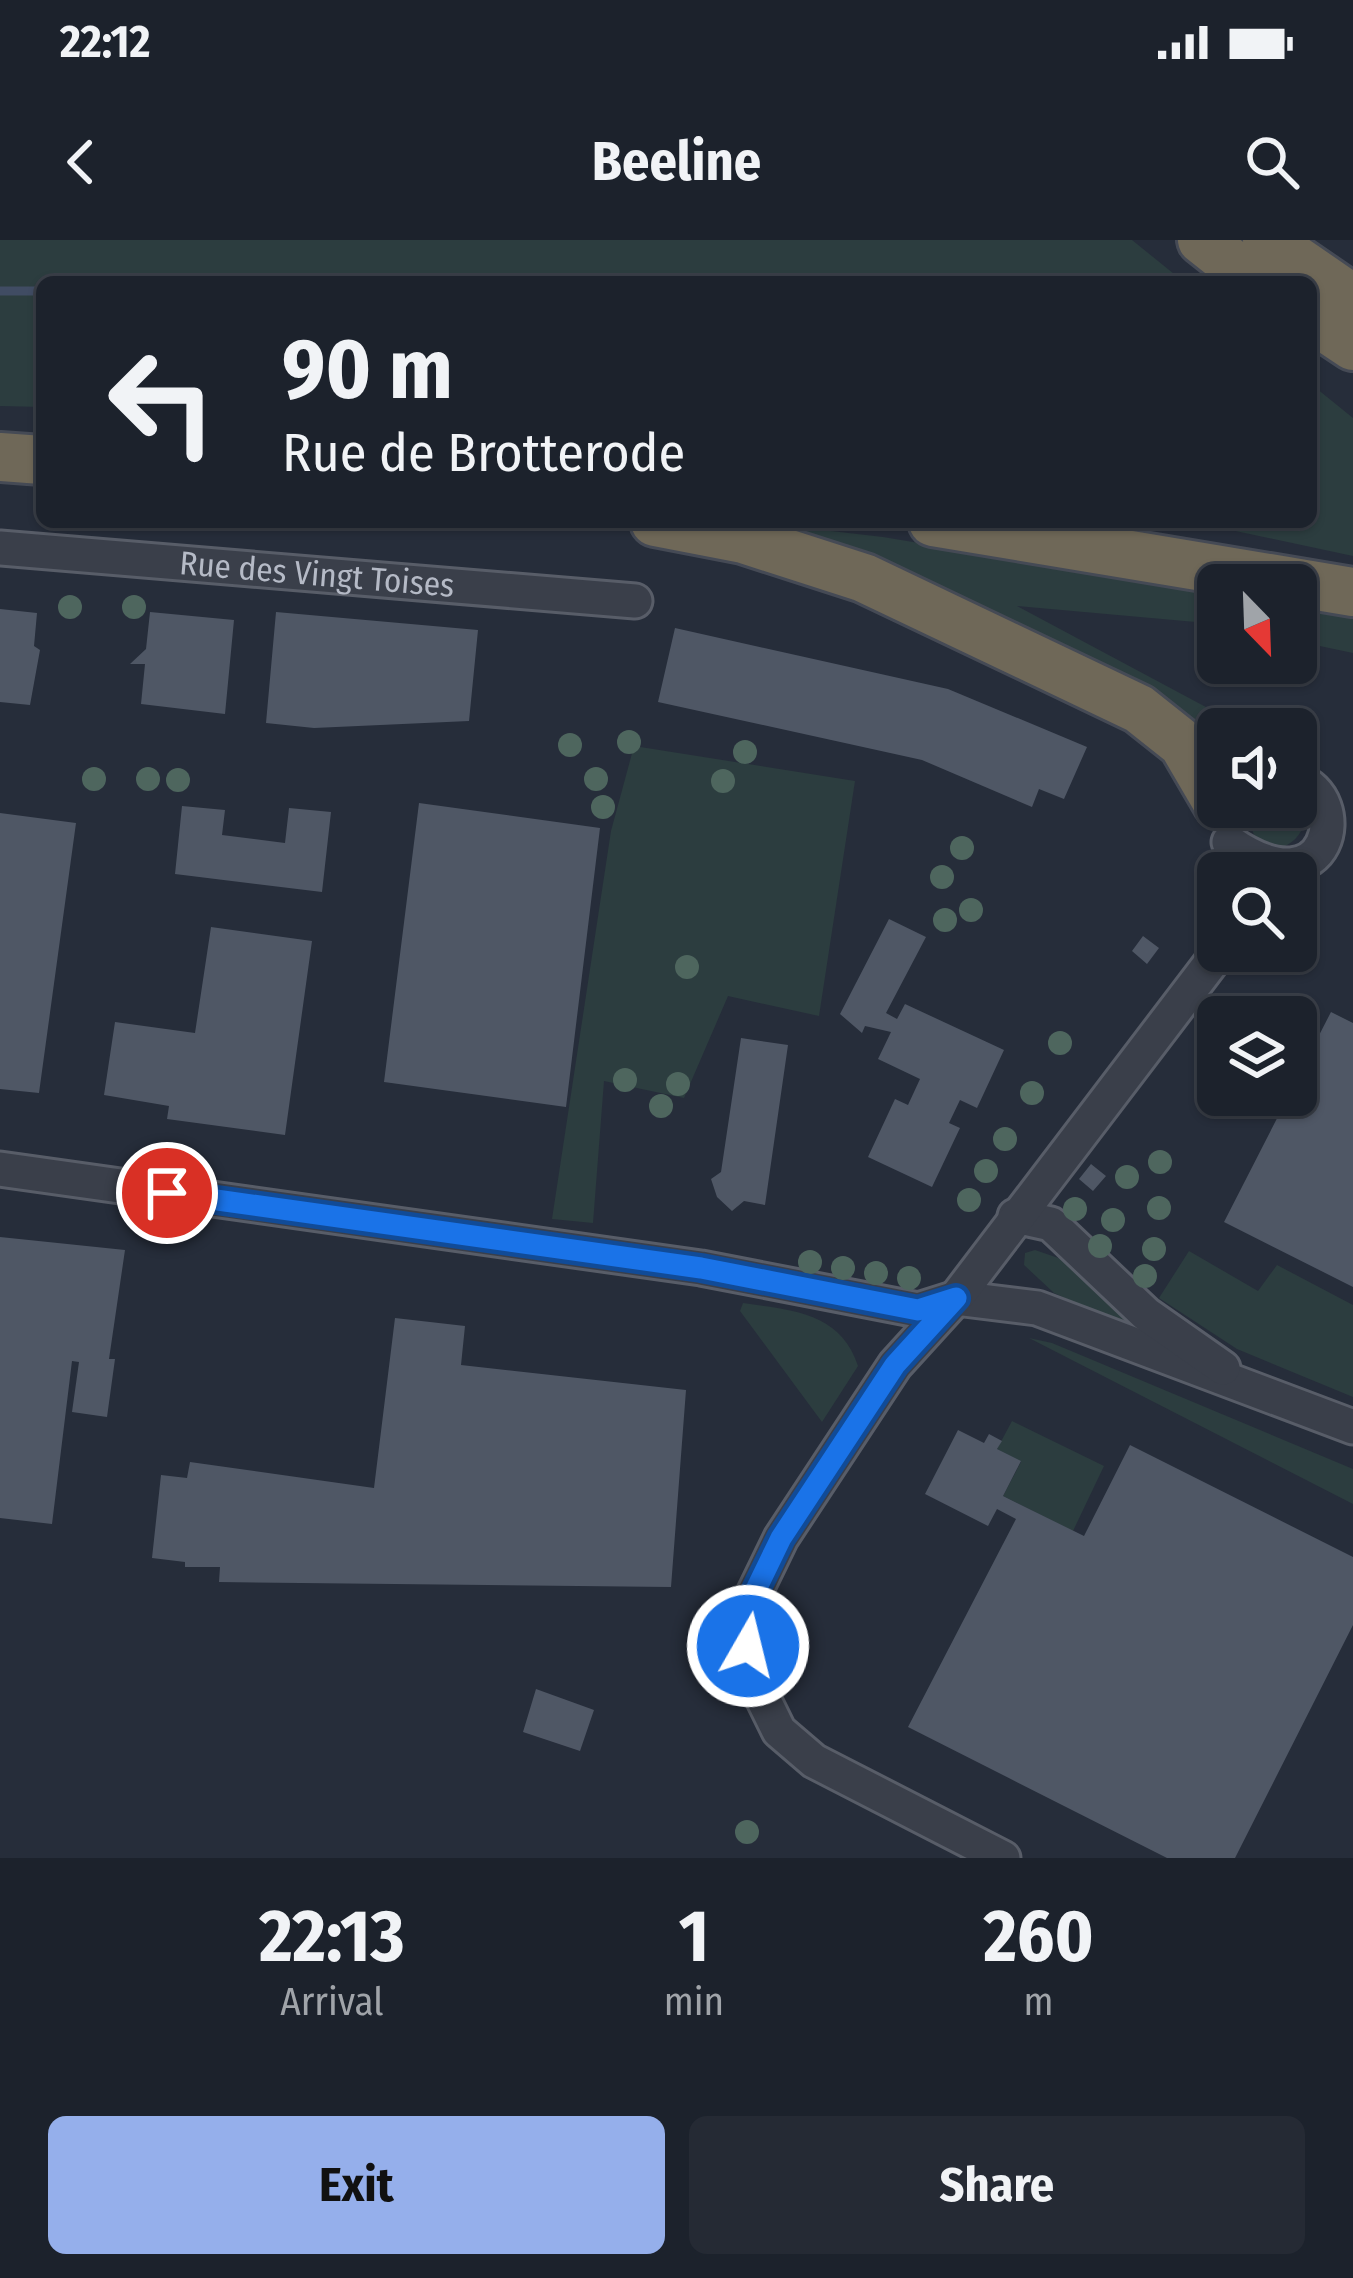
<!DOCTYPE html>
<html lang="en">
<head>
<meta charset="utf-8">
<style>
  :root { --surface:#1c222c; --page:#252a34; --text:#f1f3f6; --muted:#a0a4a9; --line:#3a3f48; --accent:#95afeb }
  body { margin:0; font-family:"Fira Sans Condensed",sans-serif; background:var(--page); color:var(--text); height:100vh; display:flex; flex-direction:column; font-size:45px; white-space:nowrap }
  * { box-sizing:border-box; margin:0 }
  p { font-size:39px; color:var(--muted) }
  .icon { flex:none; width:66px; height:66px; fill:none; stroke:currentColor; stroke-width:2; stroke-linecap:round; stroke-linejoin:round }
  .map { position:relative; height:1618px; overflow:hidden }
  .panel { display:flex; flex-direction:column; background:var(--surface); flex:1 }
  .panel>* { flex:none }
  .hud { position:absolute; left:36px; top:36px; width:1281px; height:252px; border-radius:18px; box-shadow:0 3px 9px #0004,0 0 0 3px var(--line); background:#1c222c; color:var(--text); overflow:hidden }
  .needle { width:78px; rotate:157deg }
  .buttons { position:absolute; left:1197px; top:324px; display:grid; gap:24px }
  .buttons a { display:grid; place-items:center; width:120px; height:120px; border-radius:18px; background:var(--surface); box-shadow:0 3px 9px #0004,0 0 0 3px var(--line); font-size:60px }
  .pin { position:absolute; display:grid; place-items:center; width:102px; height:102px; color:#fff; margin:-51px; border:6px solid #fff; border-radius:50%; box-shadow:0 3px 12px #0007 }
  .me { position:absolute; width:132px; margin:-66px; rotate:8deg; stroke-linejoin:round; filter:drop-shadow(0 0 9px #0008) }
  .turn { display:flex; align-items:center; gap:42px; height:252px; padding:0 48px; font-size:54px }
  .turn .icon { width:156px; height:156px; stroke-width:2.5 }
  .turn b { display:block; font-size:84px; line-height:102px }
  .eta { display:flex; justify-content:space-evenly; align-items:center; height:204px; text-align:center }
  .eta b { font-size:72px; font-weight:700; line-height:84px }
  .cta { display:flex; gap:24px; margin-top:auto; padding:24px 48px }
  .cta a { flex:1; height:138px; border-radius:18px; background:var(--accent); color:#111; font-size:48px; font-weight:700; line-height:138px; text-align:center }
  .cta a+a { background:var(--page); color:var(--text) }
  .status { display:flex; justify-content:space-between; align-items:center; height:84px; padding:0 60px; background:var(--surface); direction:ltr }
  .status svg { height:33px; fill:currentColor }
  header { display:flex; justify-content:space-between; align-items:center; height:156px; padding:0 48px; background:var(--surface); font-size:54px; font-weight:700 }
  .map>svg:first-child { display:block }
  .green { fill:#2c3d3f }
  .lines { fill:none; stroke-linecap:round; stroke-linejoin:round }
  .stream { stroke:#404c63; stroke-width:9 }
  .building { fill:#4f5765 }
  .minor-casing { stroke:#585d68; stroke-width:39 }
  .highway-casing { stroke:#454a55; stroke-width:54 }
  .minor { stroke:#3a3f4a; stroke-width:33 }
  .highway { stroke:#6f6858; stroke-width:48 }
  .tree { fill:#4e665e }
  .route-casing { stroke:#114b97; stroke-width:30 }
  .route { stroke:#1a73e8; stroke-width:21 }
  .labels { text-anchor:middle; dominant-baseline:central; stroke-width:9; stroke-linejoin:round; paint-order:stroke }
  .street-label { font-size:33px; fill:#b5bac6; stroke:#1f242f }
</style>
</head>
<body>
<div class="status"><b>22:12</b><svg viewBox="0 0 49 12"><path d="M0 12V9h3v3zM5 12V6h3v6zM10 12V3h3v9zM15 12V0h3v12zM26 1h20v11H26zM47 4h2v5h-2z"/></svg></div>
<header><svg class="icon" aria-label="back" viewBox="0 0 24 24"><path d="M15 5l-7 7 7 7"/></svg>Beeline<svg class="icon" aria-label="search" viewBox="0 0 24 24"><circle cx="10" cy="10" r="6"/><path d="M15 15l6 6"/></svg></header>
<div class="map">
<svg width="1353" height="1618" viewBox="0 0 1353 1618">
  <rect width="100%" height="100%" fill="#262d3a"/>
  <path class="green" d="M 0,0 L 1132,0 L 1184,42 L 42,42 L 42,167 L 0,166 Z
    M 1311,144 L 1353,178 L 1353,316 L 1193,282 L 1311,282 Z
    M 762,283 L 883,297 L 1218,353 L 1218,384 L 1017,366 L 1247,489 L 1218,489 L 1218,531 Z
    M 1296,366 L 1353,375 L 1353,413 L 1296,401 Z
    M 634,506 L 855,541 L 819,776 L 728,756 L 684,858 L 604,841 L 593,983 L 552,979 L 611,591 Z
    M 1296,565 L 1304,585 C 1288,625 1239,608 1254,567 Z
    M 1035,1010 L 1073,1023 L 1150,1097 L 1054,1053 L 1024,1025 L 1025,1013 Z
    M 1189,1011 L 1258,1051 L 1277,1025 L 1353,1065 L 1353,1157 L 1237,1109 L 1159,1058 Z
    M 743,1063 C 791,1070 841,1072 858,1126 L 822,1182 L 740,1071 Z
    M 1029,1098 L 1052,1103 L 1353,1229 L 1353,1264 Z
    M 1012,1181 L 1104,1226 L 1073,1291 L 1003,1256 L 1021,1222 L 997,1209 Z"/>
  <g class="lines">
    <path class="stream" d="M 0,51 L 42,51"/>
  </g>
  <path class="building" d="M 0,369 L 37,373 L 34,406 L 40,410 L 30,465 L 0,462 Z
    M 150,372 L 234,380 L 225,474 L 141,464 L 145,424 L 130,424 L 146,409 Z
    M 276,372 L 478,390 L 469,481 L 314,488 L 266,483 Z
    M 675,388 L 948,449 L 1087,507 L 1064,559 L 1039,549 L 1032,567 L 922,520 L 658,462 Z
    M 419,563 L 600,588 L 566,867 L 384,842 Z
    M 182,566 L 225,570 L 222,595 L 285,603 L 289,568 L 331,572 L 322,652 L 175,634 Z
    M 0,573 L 76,583 L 39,853 L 0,849 Z
    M 889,679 L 926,697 L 886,773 L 897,779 L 905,764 L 1004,810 L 977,868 L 960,860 L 949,883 L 960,888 L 932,947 L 868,917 L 895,859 L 908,865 L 920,839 L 878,819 L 891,792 L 865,786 L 862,793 L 840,774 Z
    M 211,687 L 312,701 L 285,895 L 167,879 L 169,866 L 104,855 L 115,782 L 195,793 Z
    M 1143,696 L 1159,708 L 1147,724 L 1132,711 Z
    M 1331,772 L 1353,783 L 1353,1047 L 1224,982 L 1289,855 L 1296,855 L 1296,840 Z
    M 741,798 L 788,805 L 765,965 L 744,961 L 732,971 L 717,957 L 711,939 L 721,932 Z
    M 1091,924 L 1106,936 L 1093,951 L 1079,939 Z
    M 0,997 L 125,1010 L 109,1119 L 115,1119 L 107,1177 L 72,1172 L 79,1122 L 72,1121 L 52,1284 L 0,1278 Z
    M 395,1078 L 465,1086 L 461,1125 L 686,1150 L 671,1347 L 219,1342 L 220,1327 L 185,1327 L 185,1322 L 152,1318 L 161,1235 L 187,1238 L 190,1222 L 374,1248 Z
    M 958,1190 L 984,1203 L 989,1194 L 1002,1201 L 997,1209 L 1021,1221 L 1003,1256 L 1084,1296 L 1130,1205 L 1353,1317 L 1353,1385 L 1235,1618 L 1167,1618 L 908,1487 L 1016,1279 L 997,1269 L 988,1286 L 925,1254 Z
    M 536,1449 L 594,1470 L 580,1511 L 523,1492 Z"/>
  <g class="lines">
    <defs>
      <g id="minor">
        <path id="s1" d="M 0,308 L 635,361"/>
        <path d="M 1229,602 C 1332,674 1353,556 1296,540"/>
        <path d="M 0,929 L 701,1028 L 918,1070 L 956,1058 L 1037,1068 L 1353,1187"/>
        <path d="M 1015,976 L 1051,984 L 1146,1074 L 1223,1128"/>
        <path d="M 1003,1618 L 814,1521 L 779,1491 L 749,1430 L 747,1368 L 781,1298 L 895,1125 L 956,1058 L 1220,711"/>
      </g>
      <path id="highway" d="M 1202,0 L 1255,42
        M 1267,0 L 1353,59
        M 1311,78 L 1353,106
        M 0,217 L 42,220
        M 655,282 L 743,299 L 864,338 L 1139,469 L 1183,504 L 1218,564
        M 933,282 L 1353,352"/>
    </defs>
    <use href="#minor" class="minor-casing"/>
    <use href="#highway" class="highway-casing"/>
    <use href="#minor" class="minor"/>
    <use href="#highway" class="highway"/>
  </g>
  <g class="tree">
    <circle cx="70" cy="367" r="12"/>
    <circle cx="134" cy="367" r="12"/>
    <circle cx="629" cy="502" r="12"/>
    <circle cx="570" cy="505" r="12"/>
    <circle cx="745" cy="512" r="12"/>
    <circle cx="94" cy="539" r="12"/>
    <circle cx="148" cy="539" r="12"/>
    <circle cx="596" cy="539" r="12"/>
    <circle cx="178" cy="540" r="12"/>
    <circle cx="723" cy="541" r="12"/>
    <circle cx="603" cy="567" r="12"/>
    <circle cx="962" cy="608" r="12"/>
    <circle cx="942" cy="637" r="12"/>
    <circle cx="971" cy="670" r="12"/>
    <circle cx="945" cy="680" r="12"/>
    <circle cx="687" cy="727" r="12"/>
    <circle cx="1060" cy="803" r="12"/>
    <circle cx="625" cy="840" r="12"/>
    <circle cx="678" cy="844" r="12"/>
    <circle cx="1032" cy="853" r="12"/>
    <circle cx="661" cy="866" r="12"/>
    <circle cx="1005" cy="899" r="12"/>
    <circle cx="1160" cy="922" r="12"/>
    <circle cx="986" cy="931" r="12"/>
    <circle cx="1127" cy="937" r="12"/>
    <circle cx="969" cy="960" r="12"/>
    <circle cx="1159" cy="968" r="12"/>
    <circle cx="1075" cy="969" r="12"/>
    <circle cx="1113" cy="980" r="12"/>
    <circle cx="1100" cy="1006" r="12"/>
    <circle cx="1154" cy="1009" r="12"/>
    <circle cx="810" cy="1022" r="12"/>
    <circle cx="843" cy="1028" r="12"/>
    <circle cx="876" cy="1033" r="12"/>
    <circle cx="1145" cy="1036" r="12"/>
    <circle cx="909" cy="1038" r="12"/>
    <circle cx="747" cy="1592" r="12"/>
  </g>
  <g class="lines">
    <defs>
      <path id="route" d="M 167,953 L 701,1028 L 918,1070 L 956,1058 L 895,1125 L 781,1298 L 747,1368 L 748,1406"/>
    </defs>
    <use href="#route" class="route-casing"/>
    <use href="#route" class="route"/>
  </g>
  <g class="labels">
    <g class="street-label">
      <text stroke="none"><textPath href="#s1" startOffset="318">Rue des Vingt Toises</textPath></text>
    </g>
  </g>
</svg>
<div class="buttons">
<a><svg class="needle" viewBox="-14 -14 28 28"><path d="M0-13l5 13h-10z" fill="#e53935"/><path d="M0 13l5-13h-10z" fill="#a0a4a9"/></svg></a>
<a><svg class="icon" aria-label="sound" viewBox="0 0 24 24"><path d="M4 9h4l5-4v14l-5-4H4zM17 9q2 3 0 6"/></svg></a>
<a><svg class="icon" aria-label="search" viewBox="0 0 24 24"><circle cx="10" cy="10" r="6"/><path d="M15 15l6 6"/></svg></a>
<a><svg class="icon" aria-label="layers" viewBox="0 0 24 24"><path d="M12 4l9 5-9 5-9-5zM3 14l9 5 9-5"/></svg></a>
</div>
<div class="pin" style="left:167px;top:953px;background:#d93025"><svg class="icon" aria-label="arrive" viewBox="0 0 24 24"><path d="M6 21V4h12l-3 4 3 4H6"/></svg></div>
<svg class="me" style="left:748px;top:1406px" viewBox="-20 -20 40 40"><circle r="17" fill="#1a73e8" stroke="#fff" stroke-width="3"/><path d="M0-11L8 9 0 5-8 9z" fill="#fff"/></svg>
<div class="hud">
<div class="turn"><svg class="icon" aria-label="left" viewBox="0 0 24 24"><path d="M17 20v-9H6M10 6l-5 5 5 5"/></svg><div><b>90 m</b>Rue de Brotterode</div></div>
</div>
</div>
<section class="panel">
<div class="eta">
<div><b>22:13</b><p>Arrival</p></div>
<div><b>1</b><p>min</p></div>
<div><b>260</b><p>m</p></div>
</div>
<div class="cta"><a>Exit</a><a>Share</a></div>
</section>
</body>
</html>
